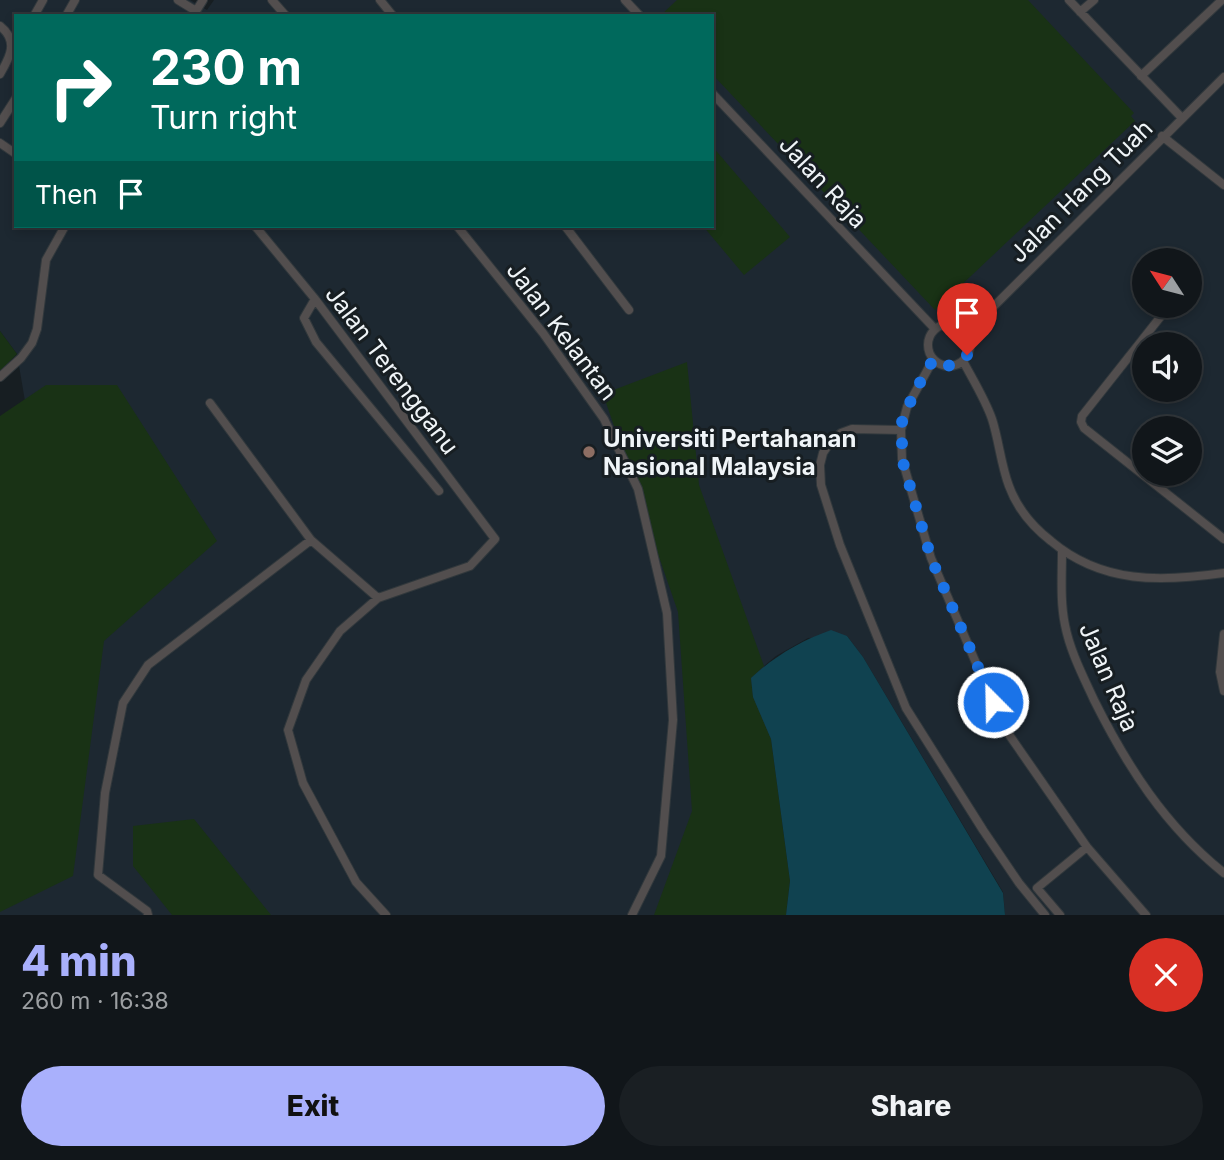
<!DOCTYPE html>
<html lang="en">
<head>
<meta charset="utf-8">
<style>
  :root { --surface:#11161a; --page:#1a1f23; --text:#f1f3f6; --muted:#9c9fa2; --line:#303539; --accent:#a9b0fc }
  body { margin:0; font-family:Inter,sans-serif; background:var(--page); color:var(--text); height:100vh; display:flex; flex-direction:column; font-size:26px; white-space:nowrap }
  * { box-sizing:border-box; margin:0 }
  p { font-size:23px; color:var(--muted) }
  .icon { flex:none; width:38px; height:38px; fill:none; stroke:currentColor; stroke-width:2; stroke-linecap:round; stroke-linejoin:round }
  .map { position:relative; height:915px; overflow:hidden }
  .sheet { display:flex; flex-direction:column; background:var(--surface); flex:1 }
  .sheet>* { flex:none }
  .hud { position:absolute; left:14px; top:14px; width:700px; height:214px; border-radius:0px; box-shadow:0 4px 10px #0003,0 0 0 2px var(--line); background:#00695c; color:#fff; overflow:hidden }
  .needle { width:46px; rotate:306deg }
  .controls { position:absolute; left:1132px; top:248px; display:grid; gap:14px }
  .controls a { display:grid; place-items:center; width:70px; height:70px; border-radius:50%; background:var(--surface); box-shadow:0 4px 10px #0003,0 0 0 2px var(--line); font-size:35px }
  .pin { position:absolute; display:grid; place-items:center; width:60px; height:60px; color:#fff; margin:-72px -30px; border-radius:50% 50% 50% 0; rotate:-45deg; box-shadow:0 0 7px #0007 }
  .pin .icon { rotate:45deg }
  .me { position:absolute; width:77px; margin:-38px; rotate:337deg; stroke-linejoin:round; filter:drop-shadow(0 0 5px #0008) }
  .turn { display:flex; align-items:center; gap:24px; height:147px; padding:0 21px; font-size:32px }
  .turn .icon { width:91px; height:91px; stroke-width:2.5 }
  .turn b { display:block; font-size:49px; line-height:60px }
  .then { display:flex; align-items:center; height:66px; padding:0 21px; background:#0003; gap:14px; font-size:26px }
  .round { display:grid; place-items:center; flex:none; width:74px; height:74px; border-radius:37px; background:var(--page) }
  .overview { display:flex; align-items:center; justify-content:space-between; height:119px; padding:0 21px }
  h1 { font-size:42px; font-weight:800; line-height:52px; color:var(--accent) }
  .button { display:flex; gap:14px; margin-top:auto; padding:14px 21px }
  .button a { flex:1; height:80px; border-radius:42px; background:var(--accent); color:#111; font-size:28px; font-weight:800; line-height:80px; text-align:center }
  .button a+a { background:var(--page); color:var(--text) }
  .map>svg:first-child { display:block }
  .built { fill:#1d2831; fill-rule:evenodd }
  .green { fill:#193215 }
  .water { fill:#104250 }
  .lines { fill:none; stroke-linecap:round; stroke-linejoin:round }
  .street-casing { stroke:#31383c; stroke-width:10 }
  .street { stroke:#524e4e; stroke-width:8 }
  .route { stroke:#1a73e8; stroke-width:12; stroke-dasharray:0 21.6 }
  .education-dot { fill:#8d6e63; stroke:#171e22; stroke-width:2.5 }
  .labels { text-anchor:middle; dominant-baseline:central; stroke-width:6; stroke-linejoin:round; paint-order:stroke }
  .street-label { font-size:24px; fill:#f0f5f8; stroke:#171e22 }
  .poi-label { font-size:24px; font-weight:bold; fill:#f0f5f8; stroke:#171e22; text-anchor:start }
</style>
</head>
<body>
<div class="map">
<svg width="1224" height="915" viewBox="0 0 1224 915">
  <rect width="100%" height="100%" fill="#171e22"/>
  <path class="built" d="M 0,0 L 190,0 L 207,10 L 214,0 L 1224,0 L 1224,915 L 1005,915 L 1003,892 L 863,657 L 847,636 L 808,638 L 776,656 L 764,666 L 786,915 L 0,915 L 0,789 L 59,601 L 17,354 L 0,331 ZM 16,16 L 712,16 L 712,226 L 16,226 ZM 1144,261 L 1190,261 L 1190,306 L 1144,306 ZM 1144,345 L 1190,345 L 1190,390 L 1144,390 ZM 1144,429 L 1190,429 L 1190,474 L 1144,474 Z"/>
  <path class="green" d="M 677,0 L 1028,0 L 1134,113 L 1131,116 L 1135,121 L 935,310 L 712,74 L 712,16 L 660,16 Z
    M 712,146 L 790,237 L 744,275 L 703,226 L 712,226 Z
    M 0,331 L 17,354 L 0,371 Z
    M 687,362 L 699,485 L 764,666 L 751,678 L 753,697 L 771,739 L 790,881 L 786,915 L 654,915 L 692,811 L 678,612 L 603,394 Z
    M 46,385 L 117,385 L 217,541 L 104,641 L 73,876 L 0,912 L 0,416 Z
    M 194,819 L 271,915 L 172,915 L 133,866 L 133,826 Z"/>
  <path class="water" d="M 831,630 L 847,636 L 863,657 L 1003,893 L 1005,915 L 786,915 L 790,881 L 771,739 L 753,697 L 751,678 C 775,656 800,641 831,630 Z"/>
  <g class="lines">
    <defs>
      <path id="street" d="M 178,0 L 196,11
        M 272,0 L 286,16
        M 380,0 L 393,16
        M 625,0 L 640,16
        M 1069,0 L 1181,117
        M 1080,12 L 1094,0
        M 34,16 L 43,0
        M 66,16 L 75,0
        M 193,16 L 203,0
        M 0,26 C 19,41 10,57 0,74
        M 1141,76 L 1222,0
        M 712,93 L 935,329
        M 0,123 L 16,98
        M 1162,136 L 1224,185
        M 0,143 L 16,154
        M 255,226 L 315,299 L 495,539 L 470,566 L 378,598 L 340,631 L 306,680 L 288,730 L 303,783 L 356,882 L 386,915
        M 457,226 L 543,333 L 604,419 L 638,489 L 667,613 L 673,720 L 661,856 L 632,915
        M 565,226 L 629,310
        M 315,299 L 304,318 L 316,342 L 439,491
        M 1169,306 L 1082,416 L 1081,422 L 1084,428 L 1224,539
        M928 345a21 21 0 1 1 42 0a21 21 0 1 1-42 0Z
        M 967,333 L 1224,77
        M 933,360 L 907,407 L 901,430 L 902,459 L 931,558 L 1003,726 L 1087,847 L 1146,915
        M 963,361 C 973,380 985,399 992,419 C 999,441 1001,465 1009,486 C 1017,508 1033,527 1051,541 C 1102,584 1161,582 1224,573
        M 0,377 L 21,358 L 32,343 L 37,329 L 46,260 L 65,226
        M 210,403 L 311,540 L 378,598
        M 901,430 L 852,429 L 841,433 L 831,441 L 823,453 L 820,465 L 821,485 L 840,545 L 906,708 L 983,830 L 1019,883 L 1045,915
        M 1062,551 C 1062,576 1060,601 1065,625 C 1070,651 1083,676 1094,700 C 1127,766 1165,826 1224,873
        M 1224,634 L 1220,672 L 1224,691
        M 148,915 L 147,911 L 98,875 L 105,793 L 123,703 L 148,665 L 311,540
        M 1060,915 L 1037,888 L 1087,847"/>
    </defs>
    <use href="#street" class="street-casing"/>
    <use href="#street" class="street"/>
  </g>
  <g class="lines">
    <path class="route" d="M 967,355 C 958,367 945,369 933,360 L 914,393 L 902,422 L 902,459 L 931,558 L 993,702"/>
  </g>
  <circle class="education-dot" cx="589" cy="452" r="7"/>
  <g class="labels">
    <g class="street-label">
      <text transform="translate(823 182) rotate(47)">Jalan Raja</text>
      <text transform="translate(1081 191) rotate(-45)">Jalan Hang Tuah</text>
      <text transform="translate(562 331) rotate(53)">Jalan Kelantan</text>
      <text transform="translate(392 370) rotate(53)">Jalan Terengganu</text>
      <text transform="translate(1109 677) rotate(67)">Jalan Raja</text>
    </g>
    <g class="poi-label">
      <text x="603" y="438">Universiti Pertahanan<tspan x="603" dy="28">Nasional Malaysia</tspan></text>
    </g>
  </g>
</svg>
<div class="controls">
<a><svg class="needle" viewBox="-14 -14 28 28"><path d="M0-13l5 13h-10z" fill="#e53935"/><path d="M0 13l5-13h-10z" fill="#9c9fa2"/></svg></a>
<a><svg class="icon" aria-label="sound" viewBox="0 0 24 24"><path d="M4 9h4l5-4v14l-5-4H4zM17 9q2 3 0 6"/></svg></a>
<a><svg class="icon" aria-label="layers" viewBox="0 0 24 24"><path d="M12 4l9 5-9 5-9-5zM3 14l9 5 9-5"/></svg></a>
</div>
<div class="pin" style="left:967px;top:355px;background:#d93025"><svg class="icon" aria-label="arrive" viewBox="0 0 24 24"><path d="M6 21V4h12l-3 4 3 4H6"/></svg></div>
<svg class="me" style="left:993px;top:702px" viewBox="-20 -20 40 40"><circle r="17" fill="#1a73e8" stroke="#fff" stroke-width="3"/><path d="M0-11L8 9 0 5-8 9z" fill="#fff"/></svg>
<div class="hud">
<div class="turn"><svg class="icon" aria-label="right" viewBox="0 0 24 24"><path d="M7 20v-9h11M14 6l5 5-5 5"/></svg><div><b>230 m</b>Turn right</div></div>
<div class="then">Then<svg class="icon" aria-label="arrive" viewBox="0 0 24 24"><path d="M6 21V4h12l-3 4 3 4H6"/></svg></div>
</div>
</div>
<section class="sheet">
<div class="overview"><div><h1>4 min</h1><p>260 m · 16:38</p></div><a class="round" style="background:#d93025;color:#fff"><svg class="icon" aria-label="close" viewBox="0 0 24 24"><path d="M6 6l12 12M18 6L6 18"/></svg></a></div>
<div class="button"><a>Exit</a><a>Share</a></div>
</section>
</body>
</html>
